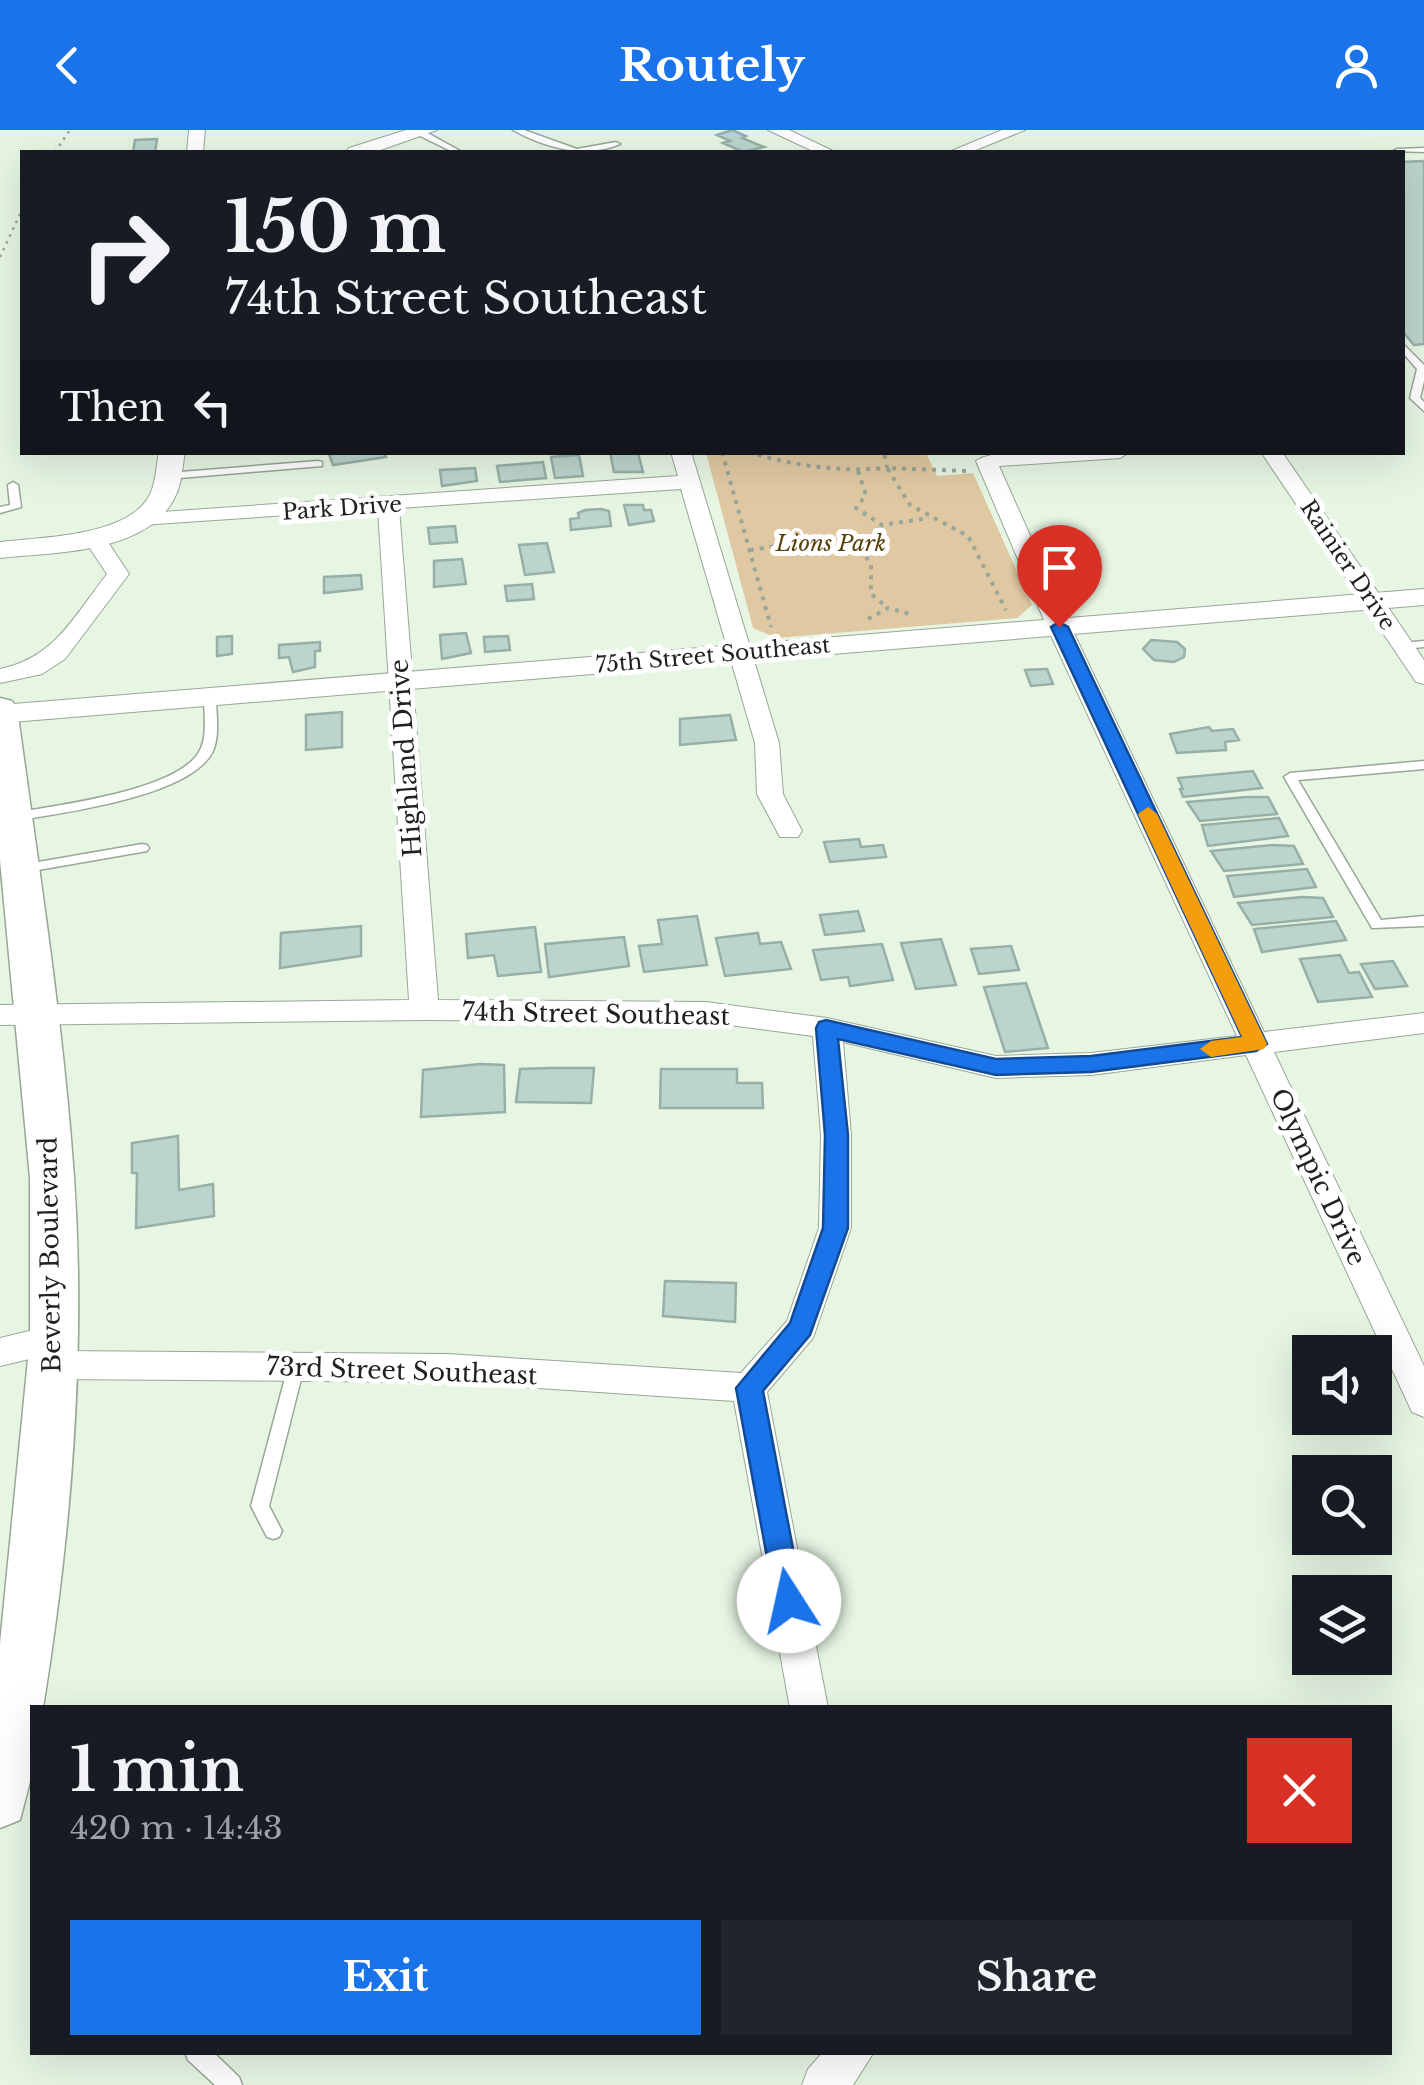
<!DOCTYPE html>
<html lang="en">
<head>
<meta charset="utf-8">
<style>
  :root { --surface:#171b24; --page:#20242c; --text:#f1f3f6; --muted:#9ea1a6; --accent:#1a73e8 }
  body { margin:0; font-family:"Libre Baskerville",serif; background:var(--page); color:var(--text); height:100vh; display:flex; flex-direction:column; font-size:38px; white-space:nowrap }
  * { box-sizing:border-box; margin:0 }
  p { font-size:32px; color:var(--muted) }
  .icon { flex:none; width:55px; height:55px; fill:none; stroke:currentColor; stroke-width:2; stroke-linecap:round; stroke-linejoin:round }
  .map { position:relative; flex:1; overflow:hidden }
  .panel { position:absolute; left:30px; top:1575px; width:1362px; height:350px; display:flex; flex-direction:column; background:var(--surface); border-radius:0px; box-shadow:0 10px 40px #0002 }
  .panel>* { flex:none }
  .top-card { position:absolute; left:20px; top:20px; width:1385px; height:305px; border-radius:0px; box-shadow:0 10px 40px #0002; background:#171b24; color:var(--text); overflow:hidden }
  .controls { position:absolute; left:1292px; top:1205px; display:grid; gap:20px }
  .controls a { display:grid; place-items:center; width:100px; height:100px; border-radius:0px; background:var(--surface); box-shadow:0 10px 40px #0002; font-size:50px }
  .pin { position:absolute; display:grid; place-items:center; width:85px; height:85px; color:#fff; margin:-102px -42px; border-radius:50% 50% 50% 0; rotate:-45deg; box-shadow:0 0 10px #0007 }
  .pin .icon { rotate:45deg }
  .me { position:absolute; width:110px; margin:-55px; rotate:350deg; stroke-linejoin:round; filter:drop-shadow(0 0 8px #0008) }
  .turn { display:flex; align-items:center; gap:35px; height:210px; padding:0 40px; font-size:45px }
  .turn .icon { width:130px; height:130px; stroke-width:2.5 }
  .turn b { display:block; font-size:70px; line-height:85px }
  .then { display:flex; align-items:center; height:95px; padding:0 40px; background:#0003; gap:20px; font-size:38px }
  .round { display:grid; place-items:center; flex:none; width:105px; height:105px; border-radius:0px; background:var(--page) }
  .overview { display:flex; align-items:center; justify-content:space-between; height:170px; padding:0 40px }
  h1 { font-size:60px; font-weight:700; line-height:75px }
  .cta { display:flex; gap:20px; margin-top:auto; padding:20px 40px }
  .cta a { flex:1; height:115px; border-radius:0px; background:var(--accent); color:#fff; font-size:40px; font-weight:700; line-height:115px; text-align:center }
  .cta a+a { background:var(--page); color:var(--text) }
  header { display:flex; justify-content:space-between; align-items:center; height:130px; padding:0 40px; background:var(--accent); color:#fff; font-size:45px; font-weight:700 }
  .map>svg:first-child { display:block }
  .green { fill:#e0c9a2 }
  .building { fill:#bcd5cc; stroke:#97afa7; stroke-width:2.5 }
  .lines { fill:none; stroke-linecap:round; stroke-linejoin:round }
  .service-casing { stroke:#98a796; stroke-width:3 }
  .minor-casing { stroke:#98a796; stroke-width:2 }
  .tertiary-casing { stroke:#98a796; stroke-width:2 }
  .secondary-casing { stroke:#98a796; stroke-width:3 }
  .path-far1 { stroke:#9aa698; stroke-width:2.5; stroke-dasharray:2.5 5; stroke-linecap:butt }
  .path { stroke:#9aa698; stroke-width:4; stroke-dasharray:4 6; stroke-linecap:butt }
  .service { fill:#fff; fill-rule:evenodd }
  .minor { fill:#fff; fill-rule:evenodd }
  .tertiary { fill:#fff; fill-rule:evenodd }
  .secondary { fill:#fff; fill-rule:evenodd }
  .route { fill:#1a73e8; stroke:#114b97; stroke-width:2.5 }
  .slow { fill:#f59e0b }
  .labels { text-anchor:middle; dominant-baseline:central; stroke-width:10; stroke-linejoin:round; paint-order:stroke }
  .far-street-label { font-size:22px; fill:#1e241d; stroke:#fff }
  .far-park-label { font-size:22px; font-style:italic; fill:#583f08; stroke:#fff }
  .street-label { font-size:25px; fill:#1e241d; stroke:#fff }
</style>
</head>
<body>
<header><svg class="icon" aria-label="back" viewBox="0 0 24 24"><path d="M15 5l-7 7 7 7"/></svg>Routely<svg class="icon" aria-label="person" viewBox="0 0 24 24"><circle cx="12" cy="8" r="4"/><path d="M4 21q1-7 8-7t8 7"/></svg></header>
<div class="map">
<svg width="1424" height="1955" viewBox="0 0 1424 1955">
  <rect width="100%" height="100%" fill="#e6f6e3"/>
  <path class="green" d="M 706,323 L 926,323 L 937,346 L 973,343 L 1032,475 L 1017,488 L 776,508 L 753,498 Z"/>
  <path class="building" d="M 732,0 L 746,6 L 742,8 L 764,17 L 743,22 L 723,13 L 730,11 L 717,5 Z
    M 157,9 L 155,22 L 133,22 L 135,10 Z
    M 1424,31 L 1424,214 L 1414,215 L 1402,201 L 1402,32 Z
    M 384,322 L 386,327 L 333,335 L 329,324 Z
    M 610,322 L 638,323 L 643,342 L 614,342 Z
    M 579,325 L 583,346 L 555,348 L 551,327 Z
    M 543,332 L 546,348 L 500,352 L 497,336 Z
    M 475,338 L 477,351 L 442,356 L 440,340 Z
    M 624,375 L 643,375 L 644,380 L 651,380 L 654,391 L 629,395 Z
    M 601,379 L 609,381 L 611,396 L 571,400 L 570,389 L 579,388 L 578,383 L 585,380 Z
    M 455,396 L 457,412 L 430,414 L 428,398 Z
    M 547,413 L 554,442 L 525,445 L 519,415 Z
    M 462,429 L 466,454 L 434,457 L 434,431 Z
    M 361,445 L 362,459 L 324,463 L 324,447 Z
    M 532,454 L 534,469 L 507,471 L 505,456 Z
    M 466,503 L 471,523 L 442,529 L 440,505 Z
    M 232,506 L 232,524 L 217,526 L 217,507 Z
    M 508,506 L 510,520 L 485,522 L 484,507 Z
    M 1151,510 L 1177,512 L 1185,519 L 1184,527 L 1174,532 L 1154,530 L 1143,519 Z
    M 320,512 L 320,521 L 315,521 L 315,537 L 293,542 L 289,527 L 279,528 L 279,515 Z
    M 1047,539 L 1053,554 L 1031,556 L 1025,540 Z
    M 342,582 L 342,617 L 306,620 L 306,585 Z
    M 730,585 L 736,610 L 680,615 L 680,589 Z
    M 1209,597 L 1212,601 L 1233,599 L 1239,610 L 1225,612 L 1226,620 L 1177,623 L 1170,604 Z
    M 1253,641 L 1262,658 L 1183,667 L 1180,659 L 1183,659 L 1178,648 Z
    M 1247,667 L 1268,667 L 1277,684 L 1200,691 L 1187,672 Z
    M 1279,688 L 1288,706 L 1208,716 L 1202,695 Z
    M 859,709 L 861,717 L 883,715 L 886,727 L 830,732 L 824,712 Z
    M 1273,715 L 1294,716 L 1303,734 L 1224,741 L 1211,721 Z
    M 1307,739 L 1316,757 L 1234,767 L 1227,746 Z
    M 1302,767 L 1323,768 L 1333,787 L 1252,795 L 1238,773 Z
    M 858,781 L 864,801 L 825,805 L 820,785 Z
    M 697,786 L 707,835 L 644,842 L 639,816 L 662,814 L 658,790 Z
    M 1336,791 L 1346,810 L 1262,822 L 1254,799 Z
    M 361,796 L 361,826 L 280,838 L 281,803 Z
    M 535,797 L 541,842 L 498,846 L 494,825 L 468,828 L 466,804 Z
    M 758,803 L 760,814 L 781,812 L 791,839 L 725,846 L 716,808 Z
    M 624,807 L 629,836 L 549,847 L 545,814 Z
    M 941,809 L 956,855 L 916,859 L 901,813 Z
    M 882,814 L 893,850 L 850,856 L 848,847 L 821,850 L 813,820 Z
    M 1011,816 L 1019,840 L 979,844 L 971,819 Z
    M 1340,825 L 1349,843 L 1359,842 L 1372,867 L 1318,872 L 1300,829 Z
    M 1393,831 L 1407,856 L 1375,859 L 1361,834 Z
    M 1026,853 L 1048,918 L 1005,922 L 984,857 Z
    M 480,934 L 504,935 L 505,982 L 421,987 L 423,940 Z
    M 551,938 L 594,938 L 591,973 L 516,972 L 520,939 Z
    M 661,939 L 737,939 L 737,953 L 762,953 L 763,978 L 660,978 Z
    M 178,1006 L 179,1060 L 213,1054 L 214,1086 L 136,1098 L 137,1043 L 132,1043 L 132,1013 Z
    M 665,1151 L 736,1153 L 735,1192 L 663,1186 Z"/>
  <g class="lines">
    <defs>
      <path id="service" d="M 416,0 L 422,0 L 462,22 L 453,22 L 416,4 Z
        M 513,0 L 524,0 L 577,19 L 616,12 L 620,14 C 584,29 546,18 513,0 Z
        M 1424,18 L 1424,22 L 1393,21 L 1397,19 Z
        M 1402,213 L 1424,235 L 1424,251 L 1420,268 L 1424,272 L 1424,281 L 1410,268 L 1417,239 L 1402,222 Z
        M 318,331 L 322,332 L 322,336 L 168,349 L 163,346 L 168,343 Z
        M 13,352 L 18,355 L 21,377 L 0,383 L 0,377 L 10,375 L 8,355 Z
        M 1424,511 L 1424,517 L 1403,519 L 1397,516 L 1403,513 Z
        M 210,563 L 216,567 C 216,584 220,605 213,621 C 191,667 61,683 14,691 L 8,687 L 14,683 C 58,675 176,661 199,622 C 208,607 204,584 204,567 Z
        M 1424,631 L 1424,639 L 1298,650 L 1381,790 L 1424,786 L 1424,796 L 1372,798 L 1284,647 L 1290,643 Z
        M 142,714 L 147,715 L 149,718 L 147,721 L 21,743 L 14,739 L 21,735 Z
        M 296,1230 L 302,1232 L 304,1237 L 269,1376 L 282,1401 L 279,1407 L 273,1409 L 267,1407 L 251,1376 L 288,1237 L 290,1232 Z
        M 185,1922 L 213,1922 L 239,1947 L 242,1955 L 215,1955 L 188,1930 Z"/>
      <path id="minor" d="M 189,0 L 205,0 L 203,22 L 187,22 Z
        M 768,0 L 789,0 L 835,22 L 815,22 Z
        M 1002,0 L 1025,0 L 971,22 L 949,22 Z
        M 671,322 L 691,322 L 779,613 L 783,664 L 802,701 L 798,707 L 780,707 L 757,664 L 755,613 L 681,359 L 399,378 L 438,870 L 706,872 L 827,888 L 996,926 L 1091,923 L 1237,906 L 1047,497 L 976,331 C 993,316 1101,322 1130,322 L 1120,328 L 999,336 L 1071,497 L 1264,902 L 1424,883 L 1424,903 L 1274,922 L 1424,1236 L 1424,1287 L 1412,1282 L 1246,925 L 1091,945 L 996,948 L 843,912 L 851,1005 L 851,1098 L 813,1208 L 767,1262 L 828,1578 L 790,1578 L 734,1271 L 447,1252 L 54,1249 L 42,1245 L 37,1235 L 42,1226 L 0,1236 L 0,1208 L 54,1195 L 66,1199 L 71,1209 L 66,1219 L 59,1221 L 447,1224 L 741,1243 L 787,1191 L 819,1098 L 821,1005 L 813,906 L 706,892 L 424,890 L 0,895 L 0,875 L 409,870 L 378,379 L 141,395 L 130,389 L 133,384 L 678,346 Z
        M 1261,322 L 1282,322 L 1424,530 L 1424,554 L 1416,552 Z
        M 94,401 L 102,403 L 129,444 L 65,529 L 42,544 L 0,553 L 0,539 C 55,528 74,486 107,444 L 83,408 Z
        M 823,1922 L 874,1922 L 853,1955 L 802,1955 L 808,1939 Z"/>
      <path id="tertiary" d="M 406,0 L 437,0 L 375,22 L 346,22 L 349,18 Z
        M 159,322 L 185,322 C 182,338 182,355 174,369 C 145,424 54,422 0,428 L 0,412 C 40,407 124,407 148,368 C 156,355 156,337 159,322 Z
        M 1424,459 L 1424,475 L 0,593 L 1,575 Z"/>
      <path id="secondary" d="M 0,568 L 12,571 L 17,578 C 38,734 63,890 74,1047 C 86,1220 71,1406 43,1578 L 32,1578 L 32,1644 L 20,1690 L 0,1698 L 0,1514 L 30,1209 L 30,1048 L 0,730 Z"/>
    </defs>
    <use href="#service" class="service-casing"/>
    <use href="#minor" class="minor-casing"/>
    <use href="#tertiary" class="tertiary-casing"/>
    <use href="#secondary" class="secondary-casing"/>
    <path class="path-far1" d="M 55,22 L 70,0
      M 0,127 L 22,80"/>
    <path class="path" d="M 722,322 L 771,497
      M 748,322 C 794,336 839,342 887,338 L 884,322
      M 858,341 L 866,365 L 856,378 L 882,395 L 929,388
      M 966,341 L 887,338 L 910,375 L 968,406 L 1006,480
      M 781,410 L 786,426
      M 750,420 C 783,416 850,398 871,434 L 871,464 L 888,478
      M 868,489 L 888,478 L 913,485"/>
    <use href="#service" class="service"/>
    <use href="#minor" class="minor"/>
    <use href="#tertiary" class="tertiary"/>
    <use href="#secondary" class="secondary"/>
  </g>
  <path class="route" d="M 1059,492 L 1068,497 L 1267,914 L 1256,921 L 1091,942 L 996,945 L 838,909 L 848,1005 L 848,1098 L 810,1205 L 763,1261 L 803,1471 L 799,1480 L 789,1484 L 779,1480 L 775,1471 L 736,1258 L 790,1193 L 823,1098 L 825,1005 L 816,898 L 819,892 L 826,890 L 996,929 L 1091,926 L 1242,907 L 1051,497 Z"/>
  <path class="slow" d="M 1148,677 L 1157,684 L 1267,914 L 1264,919 L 1211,927 L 1200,919 L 1211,911 L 1242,907 L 1138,684 Z"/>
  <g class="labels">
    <g class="far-street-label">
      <text transform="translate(342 378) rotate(-4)">Park Drive</text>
      <text transform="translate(1348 435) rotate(56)">Rainier Drive</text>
      <text transform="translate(713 525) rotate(-5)">75th Street Southeast</text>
    </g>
    <g class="far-park-label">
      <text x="831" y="413">Lions Park</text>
    </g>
    <g class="street-label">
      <text transform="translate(406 628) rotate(-94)">Highland Drive</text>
      <text transform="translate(596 884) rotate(1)">74th Street Southeast</text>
      <text transform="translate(1318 1047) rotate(65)">Olympic Drive</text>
      <text transform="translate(50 1125) rotate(-91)">Beverly Boulevard</text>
      <text transform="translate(402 1241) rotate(2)">73rd Street Southeast</text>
    </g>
  </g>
</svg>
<div class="controls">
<a><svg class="icon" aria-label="sound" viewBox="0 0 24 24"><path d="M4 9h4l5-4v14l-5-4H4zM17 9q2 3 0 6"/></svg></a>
<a><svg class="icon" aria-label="search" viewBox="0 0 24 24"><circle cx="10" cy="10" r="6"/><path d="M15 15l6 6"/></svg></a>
<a><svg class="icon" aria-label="layers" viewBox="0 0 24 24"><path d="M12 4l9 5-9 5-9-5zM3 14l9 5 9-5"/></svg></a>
</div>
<div class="pin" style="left:1059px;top:497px;background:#d93025"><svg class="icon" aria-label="arrive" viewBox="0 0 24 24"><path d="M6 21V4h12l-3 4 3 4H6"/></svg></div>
<svg class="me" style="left:789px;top:1471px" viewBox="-20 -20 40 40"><circle r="19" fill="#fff"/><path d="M0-13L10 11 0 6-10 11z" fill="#1a73e8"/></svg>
<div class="top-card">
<div class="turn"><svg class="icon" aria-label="right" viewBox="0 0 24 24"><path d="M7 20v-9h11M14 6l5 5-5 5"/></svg><div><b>150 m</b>74th Street Southeast</div></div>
<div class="then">Then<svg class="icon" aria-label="left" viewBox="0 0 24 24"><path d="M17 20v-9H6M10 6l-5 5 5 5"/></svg></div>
</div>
<section class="panel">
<div class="overview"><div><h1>1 min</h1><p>420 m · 14:43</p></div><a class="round" style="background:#d93025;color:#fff"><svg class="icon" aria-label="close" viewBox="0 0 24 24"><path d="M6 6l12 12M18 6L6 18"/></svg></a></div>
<div class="cta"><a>Exit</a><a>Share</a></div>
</section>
</div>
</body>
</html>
